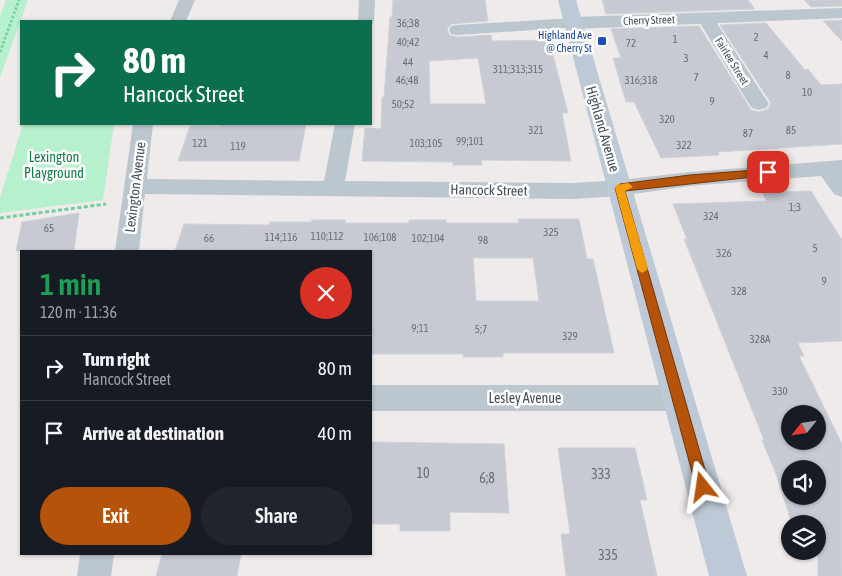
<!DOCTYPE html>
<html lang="en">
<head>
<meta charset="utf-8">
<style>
  :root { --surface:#171b24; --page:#20242c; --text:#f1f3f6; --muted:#9ea1a6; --line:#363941; --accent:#b45309 }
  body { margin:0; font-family:"Asap Condensed",sans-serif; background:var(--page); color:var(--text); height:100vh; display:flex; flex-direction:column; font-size:19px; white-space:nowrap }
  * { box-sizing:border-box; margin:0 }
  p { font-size:16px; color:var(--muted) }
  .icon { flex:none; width:28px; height:28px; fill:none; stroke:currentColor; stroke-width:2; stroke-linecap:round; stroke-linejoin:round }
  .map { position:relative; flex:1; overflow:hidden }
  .sheet { position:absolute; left:20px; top:250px; width:352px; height:305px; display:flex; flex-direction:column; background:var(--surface); border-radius:0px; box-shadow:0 1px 4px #0004 }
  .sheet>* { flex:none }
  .hud { position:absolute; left:20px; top:20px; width:352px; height:105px; border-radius:0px; box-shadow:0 1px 4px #0004; background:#0b6e4f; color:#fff; overflow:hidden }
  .needle { width:32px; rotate:240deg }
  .controls { position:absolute; left:781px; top:405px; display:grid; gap:10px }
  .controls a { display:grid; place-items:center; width:45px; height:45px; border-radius:50%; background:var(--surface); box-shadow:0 1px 4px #0004; font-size:25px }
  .pin { position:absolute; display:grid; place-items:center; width:42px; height:42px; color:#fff; margin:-21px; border-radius:10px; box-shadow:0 2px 8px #0006 }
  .me { position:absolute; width:55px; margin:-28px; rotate:345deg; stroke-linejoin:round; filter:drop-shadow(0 0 4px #0008) }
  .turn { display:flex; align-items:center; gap:18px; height:105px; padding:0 20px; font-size:22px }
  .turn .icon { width:65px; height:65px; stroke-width:2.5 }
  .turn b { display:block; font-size:35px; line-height:42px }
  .round { display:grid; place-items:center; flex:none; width:52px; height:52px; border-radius:26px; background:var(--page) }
  .headline { display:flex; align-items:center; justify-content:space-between; height:85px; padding:0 20px }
  h1 { font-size:30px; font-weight:600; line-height:38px; color:#1e9e55 }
  .action { display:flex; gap:10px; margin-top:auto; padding:10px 20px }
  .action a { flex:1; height:58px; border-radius:30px; background:var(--accent); color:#fff; font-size:20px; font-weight:600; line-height:58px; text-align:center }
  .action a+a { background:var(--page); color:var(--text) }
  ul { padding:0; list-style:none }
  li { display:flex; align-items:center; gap:15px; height:65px; padding:0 20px; border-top:1px solid var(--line) }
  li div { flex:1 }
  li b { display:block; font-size:19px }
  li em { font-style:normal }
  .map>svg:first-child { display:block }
  .green { fill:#b6f0cc }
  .building { fill:#c7cad2; stroke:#cfd2d8; fill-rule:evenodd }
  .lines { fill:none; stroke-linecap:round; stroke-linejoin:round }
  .path-far1 { stroke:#6dcf9d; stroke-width:2.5; stroke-dasharray:2.5 2; stroke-linecap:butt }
  .path { stroke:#6dcf9d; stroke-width:3; stroke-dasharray:4 2.5; stroke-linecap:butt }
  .minor { fill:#bbc6cf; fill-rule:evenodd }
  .tertiary { fill:#bbc6cf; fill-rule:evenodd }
  .secondary { fill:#bdc9d6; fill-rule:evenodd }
  .route { fill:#b45309; stroke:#753606 }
  .slow { fill:#f59e0b }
  .transit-dot { fill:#1a4fb4; stroke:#fff; stroke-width:2 }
  .labels { text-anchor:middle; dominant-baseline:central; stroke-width:5; stroke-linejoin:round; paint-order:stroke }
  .far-street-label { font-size:11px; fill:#434f5a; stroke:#fff }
  .number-label { font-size:11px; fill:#646e78 }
  .far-transit-label { font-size:11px; fill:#164399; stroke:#fff; text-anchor:end }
  .street-label { font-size:14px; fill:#434f5a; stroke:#fff }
  .park-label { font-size:14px; fill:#127d46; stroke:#fff }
  .near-number-label { font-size:14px; fill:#646e78 }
</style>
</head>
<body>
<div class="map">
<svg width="842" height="576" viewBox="0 0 842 576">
  <rect width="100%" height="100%" fill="#efebeb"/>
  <path class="green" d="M 6,0 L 28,0 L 0,77 L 0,16 Z
    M 23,124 L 114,124 L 103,200 L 0,213 L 0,198 Z"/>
  <path class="building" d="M 393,0 L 485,0 L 488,21 L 451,24 L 447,29 L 449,35 L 457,37 L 491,35 L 492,41 L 549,40 L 568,113 L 562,113 L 571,161 L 481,160 L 482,165 L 453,165 L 453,162 L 362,161 L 365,128 L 381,129 L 382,97 L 384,97 L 390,17 L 392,17 ZM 478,58 L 486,104 L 430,104 L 429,61 Z
    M 602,0 L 748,0 L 755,9 L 606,14 Z
    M 804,0 L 842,0 L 842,6 L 811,7 Z
    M 842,20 L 842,41 L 823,21 Z
    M 766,23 L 805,70 L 808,69 L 821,85 L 842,84 L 842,144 L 718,152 L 719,155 L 661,158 L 634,102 L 626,102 L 613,58 L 621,58 L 611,29 L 699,26 L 748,105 L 751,110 L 760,112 L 768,109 L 771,103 L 720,25 Z
    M 221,124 L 306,124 L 299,161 L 178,161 L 190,126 L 221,126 Z
    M 811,191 L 842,240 L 842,341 L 798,343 L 804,356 L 799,356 L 842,444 L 842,576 L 818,576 L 818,524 L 792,524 L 776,474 L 762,440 L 764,440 L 684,239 L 687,239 L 673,204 L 767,201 L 762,192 ZM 790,414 L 818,414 L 818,441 L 790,441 ZM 790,469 L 818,469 L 818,496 L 790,496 Z
    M 79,213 L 74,251 L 16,251 L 22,222 Z
    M 518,219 L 579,219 L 587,259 L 593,259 L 614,353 L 503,353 L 503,357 L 463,357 L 463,354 L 371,354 L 371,251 L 175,251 L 184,224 L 269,225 L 270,222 L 311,222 L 312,220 L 346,220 L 345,223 L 409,223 L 409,220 L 446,220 L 446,223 L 519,223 ZM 473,258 L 533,258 L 539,301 L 476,301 Z
    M 371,442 L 504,444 L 509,513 L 450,512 L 450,531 L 400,531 L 400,524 L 371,524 Z
    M 558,448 L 635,448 L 647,500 L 640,500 L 657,576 L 566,576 L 561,534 L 570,534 Z
    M 162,554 L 241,554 L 237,576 L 156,576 Z"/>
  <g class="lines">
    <path class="path-far1" d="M 0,52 L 19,0"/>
    <path class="path" d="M 0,218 L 106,204"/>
    <path class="minor" d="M 179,0 L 195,0 L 186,21 L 170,21 Z
      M 359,0 L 375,0 L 374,21 L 372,25 L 371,21 L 358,21 Z
      M 705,13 L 711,14 L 769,104 L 766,108 L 759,110 L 752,108 L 749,104 L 697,18 L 699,14 Z
      M 573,18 L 579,19 L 581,23 L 579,27 L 457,35 L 451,34 L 449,30 L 451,26 L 457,25 Z
      M 133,124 L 153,124 L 147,179 L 324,181 L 335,124 L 355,124 L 345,181 L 574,183 L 620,180 L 690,172 L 842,160 L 842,197 L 834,194 L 821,176 L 690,186 L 620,196 L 574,199 L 145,194 L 139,251 L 115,251 Z
      M 371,385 L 678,385 L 688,389 L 692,398 L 688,407 L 678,411 L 371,411 Z
      M 80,554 L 114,554 L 111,576 L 77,576 Z"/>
    <path class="tertiary" d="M 842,8 L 842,18 L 573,29 L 567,27 L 564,23 L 567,19 L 573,17 Z"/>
    <path class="secondary" d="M 558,0 L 576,0 L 747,576 L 709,576 Z"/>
  </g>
  <path class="route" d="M 768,169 L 772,170 L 772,175 L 625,191 L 710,487 L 708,492 L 703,494 L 698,492 L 696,487 L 615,188 L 620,184 L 690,175 Z"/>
  <path class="slow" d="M 628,183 L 633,187 L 625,191 L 648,269 L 642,273 L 637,269 L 615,188 L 616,185 Z"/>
  <rect class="transit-dot" x="597" y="36" width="10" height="10" rx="2.5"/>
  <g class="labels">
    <g class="far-street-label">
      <text transform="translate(649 20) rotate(-2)">Cherry Street</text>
      <text transform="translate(732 61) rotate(58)">Fairlee Street</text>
    </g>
    <g class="number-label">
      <text x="408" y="23">36;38</text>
      <text x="756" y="37">2</text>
      <text x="675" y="39">1</text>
      <text x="408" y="42">40;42</text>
      <text x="631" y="43">72</text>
      <text x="766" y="55">4</text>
      <text x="686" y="58">3</text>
      <text x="408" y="62">44</text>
      <text x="518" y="69">311;313;315</text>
      <text x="788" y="75">8</text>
      <text x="696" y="77">7</text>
      <text x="407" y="80">46;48</text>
      <text x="641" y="80">316;318</text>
      <text x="807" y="92">10</text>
      <text x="712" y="101">9</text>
      <text x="403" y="104">50;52</text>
      <text x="667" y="119">320</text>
      <text x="536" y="130">321</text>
      <text x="791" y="130">85</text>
      <text x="748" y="133">87</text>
      <text x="470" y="141">99;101</text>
      <text x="200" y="143">121</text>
      <text x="426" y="143">103;105</text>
      <text x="684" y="145">322</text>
      <text x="238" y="146">119</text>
      <text x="795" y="207">1;3</text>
      <text x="711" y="216">324</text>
      <text x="49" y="228">65</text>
      <text x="551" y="232">325</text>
      <text x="327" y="236">110;112</text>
      <text x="281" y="237">114;116</text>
      <text x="380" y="237">106;108</text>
      <text x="209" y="238">66</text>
      <text x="428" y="238">102;104</text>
      <text x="483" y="240">98</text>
      <text x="815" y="248">5</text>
      <text x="724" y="253">326</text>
      <text x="824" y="281">9</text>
      <text x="739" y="291">328</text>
      <text x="420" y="328">9;11</text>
      <text x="481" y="329">5;7</text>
      <text x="570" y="336">329</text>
      <text x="760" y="339">328A</text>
      <text x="780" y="391">330</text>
    </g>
    <g class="far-transit-label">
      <text x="592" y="35">Highland Ave<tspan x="592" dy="13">@ Cherry St</tspan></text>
    </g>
    <g class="street-label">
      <text transform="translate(603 129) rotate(74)">Highland Avenue</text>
      <text transform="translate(135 187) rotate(-83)">Lexington Avenue</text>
      <text transform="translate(489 190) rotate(1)">Hancock Street</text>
      <text x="525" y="398">Lesley Avenue</text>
    </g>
    <g class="park-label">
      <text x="54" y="157">Lexington<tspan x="54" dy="16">Playground</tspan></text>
    </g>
    <g class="near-number-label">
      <text x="423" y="473">10</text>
      <text x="601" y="474">333</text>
      <text x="487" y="478">6;8</text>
      <text x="608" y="555">335</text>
    </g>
  </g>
</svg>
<div class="controls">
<a><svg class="needle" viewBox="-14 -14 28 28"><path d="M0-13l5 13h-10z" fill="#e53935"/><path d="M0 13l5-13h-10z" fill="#9ea1a6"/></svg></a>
<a><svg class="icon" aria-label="sound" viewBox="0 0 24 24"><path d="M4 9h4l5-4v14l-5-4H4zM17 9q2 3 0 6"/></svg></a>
<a><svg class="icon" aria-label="layers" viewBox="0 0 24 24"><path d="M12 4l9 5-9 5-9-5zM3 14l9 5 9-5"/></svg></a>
</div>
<div class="pin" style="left:768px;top:172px;background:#d93025"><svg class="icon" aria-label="arrive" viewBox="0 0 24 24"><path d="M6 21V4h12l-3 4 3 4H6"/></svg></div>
<svg class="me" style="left:703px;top:487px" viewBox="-20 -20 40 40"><path d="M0-17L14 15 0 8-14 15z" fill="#b45309" stroke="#fff" stroke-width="4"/></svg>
<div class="hud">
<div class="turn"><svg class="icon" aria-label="right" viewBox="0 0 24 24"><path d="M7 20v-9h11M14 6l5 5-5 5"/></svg><div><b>80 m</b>Hancock Street</div></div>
</div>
<section class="sheet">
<div class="headline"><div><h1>1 min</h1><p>120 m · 11:36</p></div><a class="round" style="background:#d93025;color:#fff"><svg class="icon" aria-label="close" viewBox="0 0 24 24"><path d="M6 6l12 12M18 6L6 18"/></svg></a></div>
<ul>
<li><svg class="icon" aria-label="right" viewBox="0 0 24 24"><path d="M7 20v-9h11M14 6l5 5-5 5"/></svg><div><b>Turn right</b><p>Hancock Street</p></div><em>80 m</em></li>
<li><svg class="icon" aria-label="arrive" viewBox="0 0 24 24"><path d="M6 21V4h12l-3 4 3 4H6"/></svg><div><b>Arrive at destination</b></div><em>40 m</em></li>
</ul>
<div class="action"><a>Exit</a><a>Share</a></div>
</section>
</div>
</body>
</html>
